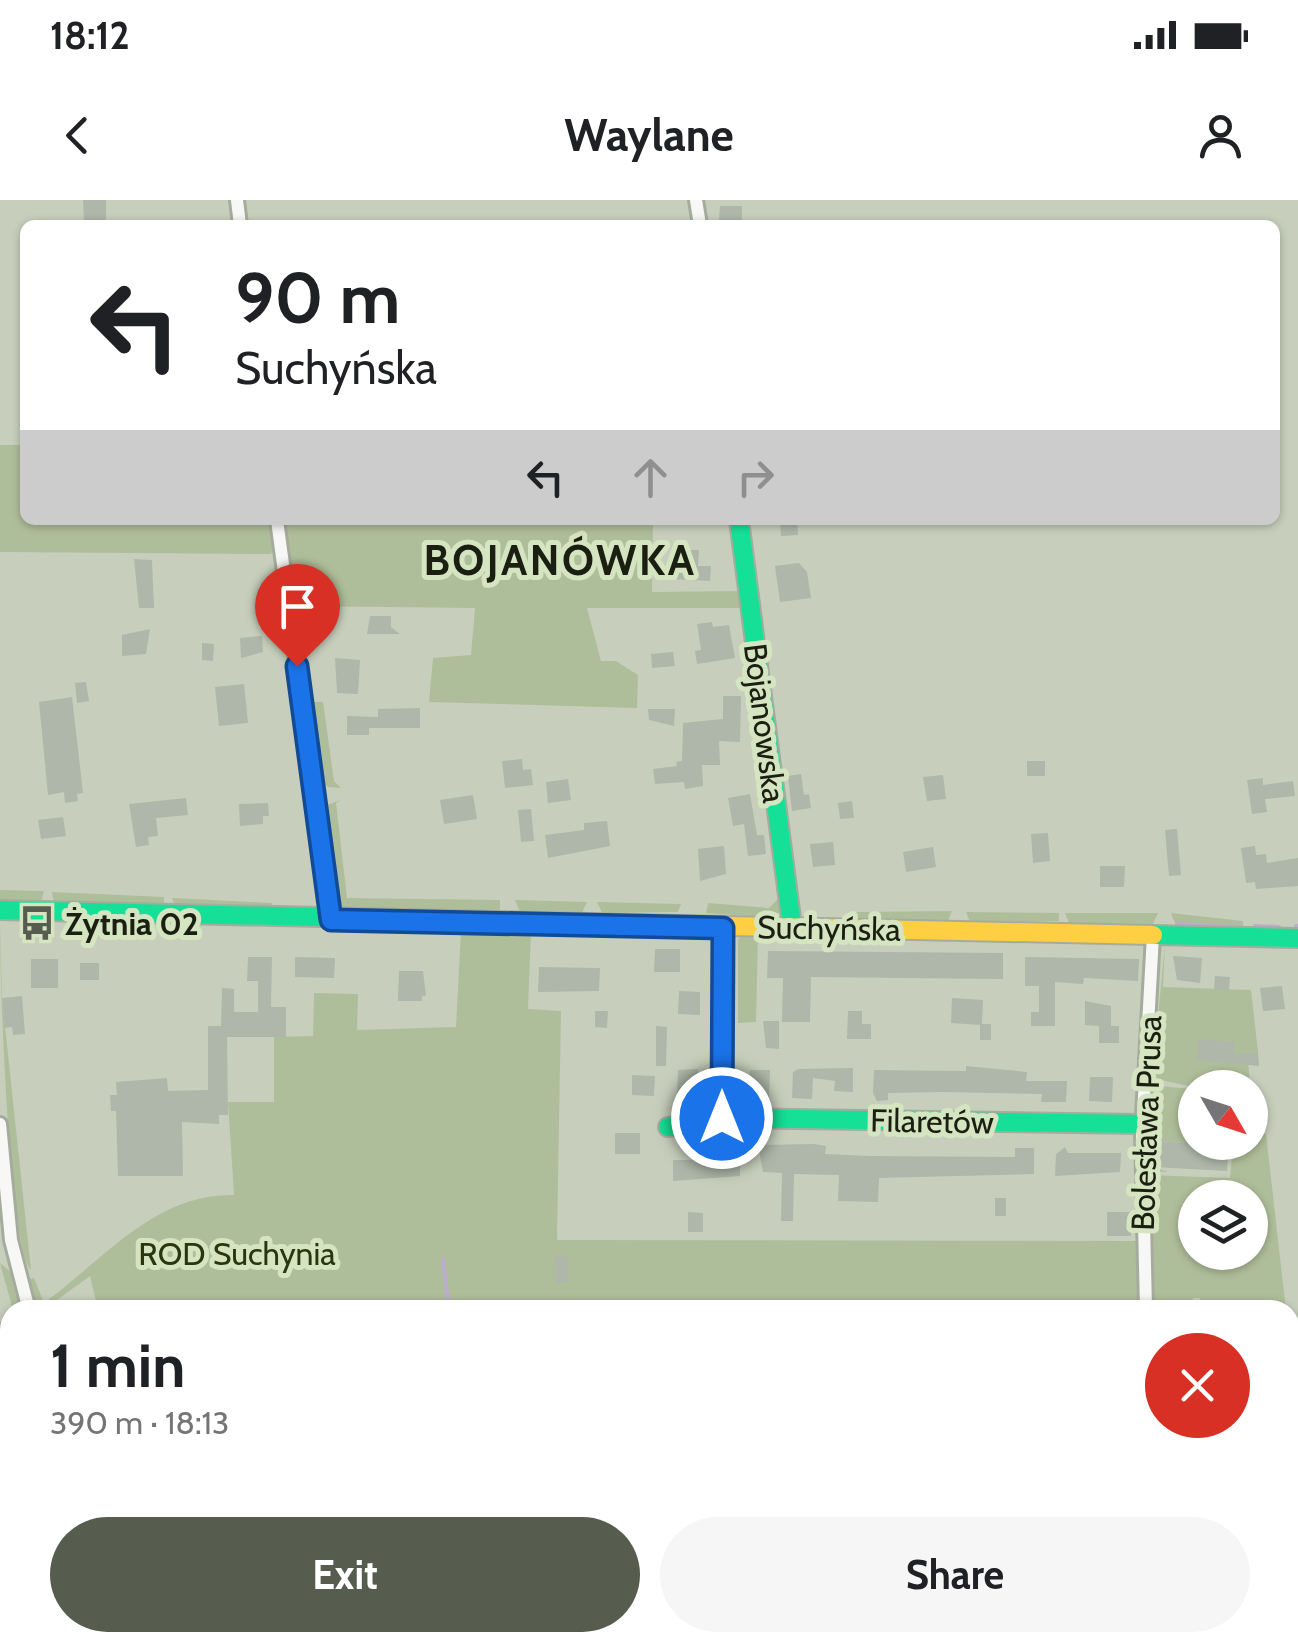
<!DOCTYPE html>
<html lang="en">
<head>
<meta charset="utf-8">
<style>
  :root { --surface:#fff; --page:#f6f6f6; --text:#202124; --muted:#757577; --accent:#575d4e }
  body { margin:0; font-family:Cabin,sans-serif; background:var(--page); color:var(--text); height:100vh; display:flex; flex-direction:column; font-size:38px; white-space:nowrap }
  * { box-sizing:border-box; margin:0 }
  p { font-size:32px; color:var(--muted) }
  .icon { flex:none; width:55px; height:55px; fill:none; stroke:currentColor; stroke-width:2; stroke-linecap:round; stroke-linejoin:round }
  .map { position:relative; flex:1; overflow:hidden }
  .drawer { position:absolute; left:0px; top:1100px; width:1300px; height:352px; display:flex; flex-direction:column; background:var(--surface); border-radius:30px 30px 0 0; box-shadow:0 2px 8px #0004 }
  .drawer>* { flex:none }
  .guide { position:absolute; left:20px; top:20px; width:1260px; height:305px; border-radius:15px; box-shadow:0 2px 8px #0004; background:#fff; color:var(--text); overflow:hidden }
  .needle { width:65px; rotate:129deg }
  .controls { position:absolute; left:1178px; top:870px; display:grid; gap:20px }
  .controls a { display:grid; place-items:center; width:90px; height:90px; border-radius:50%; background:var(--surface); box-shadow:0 2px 8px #0004; font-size:50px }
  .pin { position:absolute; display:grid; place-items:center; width:85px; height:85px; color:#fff; margin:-102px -42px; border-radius:50% 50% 50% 0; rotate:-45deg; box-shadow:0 0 10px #0007 }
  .pin .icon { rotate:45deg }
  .me { position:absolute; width:110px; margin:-55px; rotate:0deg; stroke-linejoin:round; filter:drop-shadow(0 0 8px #0008) }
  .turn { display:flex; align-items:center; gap:35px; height:210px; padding:0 50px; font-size:45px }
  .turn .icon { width:130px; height:130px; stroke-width:2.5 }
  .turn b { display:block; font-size:70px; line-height:85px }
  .lanes { display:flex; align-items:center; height:95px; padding:0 50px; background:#0003; justify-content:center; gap:50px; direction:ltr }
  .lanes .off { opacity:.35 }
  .round { display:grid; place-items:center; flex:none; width:105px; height:105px; border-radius:52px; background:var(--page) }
  .headline { display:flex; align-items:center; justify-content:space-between; height:170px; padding:0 50px }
  h1 { font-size:60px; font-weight:700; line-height:75px }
  .primary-button { display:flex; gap:20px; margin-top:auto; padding:20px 50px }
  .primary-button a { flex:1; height:115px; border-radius:60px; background:var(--accent); color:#fff; font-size:40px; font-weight:700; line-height:115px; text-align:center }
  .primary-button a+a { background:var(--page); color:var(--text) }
  .status { display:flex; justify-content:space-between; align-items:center; height:70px; padding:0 50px; background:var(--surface); direction:ltr }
  .status svg { height:28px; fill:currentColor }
  header { display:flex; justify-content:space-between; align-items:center; height:130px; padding:0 50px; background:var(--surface); font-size:45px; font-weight:700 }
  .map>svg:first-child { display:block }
  .green { fill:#afbe9a; fill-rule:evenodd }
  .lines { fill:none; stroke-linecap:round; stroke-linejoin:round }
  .stream { stroke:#bcadcc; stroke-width:4 }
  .canal { stroke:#bcadcc; stroke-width:15 }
  .building { fill:#aeb7a9 }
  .street-casing { stroke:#a6ac9d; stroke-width:18 }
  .fast-casing { stroke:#a6ac9d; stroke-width:22 }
  .slow-casing { stroke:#a6ac9d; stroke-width:22 }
  .street { stroke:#f7f8f5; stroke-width:12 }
  .fast { stroke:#16e098; stroke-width:18 }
  .slow { stroke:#ffcf43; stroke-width:18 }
  .route-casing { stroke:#114b97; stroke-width:25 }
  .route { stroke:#1a73e8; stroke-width:18 }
  .labels { text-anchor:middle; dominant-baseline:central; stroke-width:10; stroke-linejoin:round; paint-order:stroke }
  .street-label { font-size:32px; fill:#1a1f12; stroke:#d5e4c1 }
  .poi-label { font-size:32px; font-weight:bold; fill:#1a1f12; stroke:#d5e4c1; text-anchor:start }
  .park-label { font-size:32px; fill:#29370e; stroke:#d5e4c1 }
  .district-label { font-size:42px; font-weight:bold; letter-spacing:2.5px; fill:#1a1f12; stroke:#d5e4c1 }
</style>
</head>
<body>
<div class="status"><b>18:12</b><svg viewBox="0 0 49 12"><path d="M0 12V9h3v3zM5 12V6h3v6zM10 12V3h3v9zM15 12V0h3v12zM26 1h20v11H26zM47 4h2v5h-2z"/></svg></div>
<header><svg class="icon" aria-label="back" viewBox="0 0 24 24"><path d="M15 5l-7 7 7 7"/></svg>Waylane<svg class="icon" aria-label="person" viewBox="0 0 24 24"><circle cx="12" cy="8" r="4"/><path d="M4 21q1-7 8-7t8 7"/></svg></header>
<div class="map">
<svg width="1298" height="1452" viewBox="0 0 1298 1452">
  <rect width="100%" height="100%" fill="#c7cfbc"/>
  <path class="green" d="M 0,245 L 25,245 L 25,320 L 274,320 L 276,350 L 270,354 L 0,352 Z
    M 282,320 L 653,320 L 652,392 L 742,391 L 745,408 L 587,408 L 601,461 L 616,461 L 638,475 L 637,508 L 429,502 L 433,458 L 471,455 L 475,408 L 293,406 Z
    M 307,502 L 323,502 L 334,581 L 341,588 L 328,587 L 316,578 Z
    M 341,600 L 336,603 L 347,698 L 500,700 L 500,711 L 338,709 L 324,612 L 327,605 Z
    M 0,690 L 44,691 L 41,704 L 0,702 Z
    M 52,692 L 164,697 L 164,704 L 54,703 Z
    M 781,696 L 784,708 L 773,718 L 706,713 L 708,703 L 769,708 Z
    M 172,698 L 272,703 L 271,708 L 175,706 Z
    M 515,700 L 587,702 L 582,713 L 520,712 Z
    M 597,702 L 681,704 L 678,712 L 602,713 Z
    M 952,711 L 948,721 L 856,721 L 856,712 Z
    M 966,712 L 1059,713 L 1059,721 L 970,722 Z
    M 1065,713 L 1158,713 L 1152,726 L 1069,723 Z
    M 1171,713 L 1243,721 L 1243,727 L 1176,726 Z
    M 0,726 L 2,798 L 31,1070 C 8,1044 0,775 0,726 Z
    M 461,731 L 531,732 L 528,809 L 561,811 L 557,1040 L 1136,1041 L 1138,1110 L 98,1110 L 90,1076 L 50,1105 L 51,1110 L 37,1110 L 30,1079 L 34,1078 L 44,1103 C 103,1060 155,993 234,995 L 228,902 L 274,902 L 274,837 L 313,836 L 314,793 L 358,794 L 357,830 L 456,827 Z
    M 742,736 L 758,736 L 756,822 L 738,823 L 738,739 Z
    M 1165,744 L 1163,787 L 1251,790 L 1258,852 L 1247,854 L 1256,934 L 1266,934 L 1286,1110 L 1200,1110 L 1200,1098 L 1193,1098 L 1191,1110 L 1152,1107 L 1148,975 L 1230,978 L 1233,943 L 1250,942 L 1250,888 L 1193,887 L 1152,878 ZM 1195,998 L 1250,998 L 1250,1052 L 1195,1052 Z
    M 1152,885 L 1190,889 L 1195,942 L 1229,945 L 1154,941 L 1153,967 L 1168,972 L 1149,971 Z
    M 0,1063 L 11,1072 L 22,1103 L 18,1110 L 13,1110 Z
    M 10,1118 L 10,1442 L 99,1443 L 100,1452 L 0,1452 L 0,1122 Z
    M 739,1442 L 793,1452 L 117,1452 L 117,1443 Z
    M 1228,1442 L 1229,1452 L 830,1452 L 775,1443 Z"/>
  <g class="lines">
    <path class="stream" d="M 1177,724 L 1240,727
      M 1255,726 L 1279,727
      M 1296,726 L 1298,726
      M 443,1059 L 449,1110"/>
    <path class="canal" d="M 0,1361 L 10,1362
      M 762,1442 L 816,1452"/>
  </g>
  <path class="building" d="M 83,0 L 106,0 L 106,21 L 84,22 Z
    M 720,6 L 742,6 L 742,20 L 719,20 Z
    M 780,320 L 797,320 L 798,335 L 781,336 Z
    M 686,350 L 699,350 L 698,366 L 711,366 L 710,381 L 672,379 L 673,365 L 685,365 Z
    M 134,359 L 152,360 L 154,408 L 139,408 Z
    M 799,363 L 807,372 L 811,398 L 780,402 L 775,366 Z
    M 370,416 L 391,416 L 391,427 L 400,434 L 367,434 Z
    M 712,422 L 713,427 L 729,425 L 735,458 L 697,464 L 695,451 L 701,450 L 697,424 Z
    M 150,429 L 146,454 L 122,456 L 122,435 Z
    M 262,436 L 263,452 L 241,458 L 240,438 Z
    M 202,443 L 214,444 L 213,461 L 202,460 Z
    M 673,452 L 675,466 L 652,468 L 651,454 Z
    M 335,458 L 360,460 L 358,494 L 337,493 Z
    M 86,482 L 89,501 L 77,503 L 75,483 Z
    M 244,484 L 248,523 L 219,526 L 215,487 Z
    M 723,496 L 741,496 L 740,542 L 719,541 L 720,565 L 702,565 L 703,586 L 685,589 L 684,582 L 655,584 L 653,569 L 677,566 L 676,562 L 682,561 L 683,523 L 723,519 Z
    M 72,497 L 83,593 L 77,594 L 78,601 L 65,603 L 64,592 L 48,595 L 39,502 Z
    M 420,508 L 420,528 L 369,528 L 369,535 L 347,535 L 347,516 L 378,517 L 378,509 Z
    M 648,509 L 675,509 L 674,526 L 649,520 Z
    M 522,559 L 523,570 L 531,569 L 533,585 L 505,588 L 502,561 Z
    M 1027,561 L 1045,561 L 1045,576 L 1027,576 Z
    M 801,574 L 804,595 L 809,594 L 811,608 L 792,611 L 788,576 Z
    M 943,575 L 946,599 L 927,601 L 923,577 Z
    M 1263,578 L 1263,585 L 1293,581 L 1295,596 L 1265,599 L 1267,612 L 1252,614 L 1247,580 Z
    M 568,579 L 571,600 L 548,603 L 546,582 Z
    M 750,594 L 757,635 L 764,635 L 766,654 L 748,656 L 744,624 L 733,626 L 728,598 Z
    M 473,595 L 477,619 L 444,624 L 440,600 Z
    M 186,598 L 188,615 L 156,618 L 158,636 L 148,637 L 149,645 L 136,647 L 129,604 Z
    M 852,601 L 854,618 L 840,619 L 838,603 Z
    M 268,603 L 269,616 L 263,616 L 263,624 L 240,626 L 239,604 Z
    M 531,609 L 534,641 L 521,642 L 518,610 Z
    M 63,617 L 66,636 L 41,639 L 38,620 Z
    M 607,621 L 610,646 L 548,658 L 545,635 L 584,630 L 584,623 Z
    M 1177,629 L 1181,675 L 1169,676 L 1165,630 Z
    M 1048,633 L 1050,661 L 1033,663 L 1031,634 Z
    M 833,642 L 835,665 L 813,667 L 810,644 Z
    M 724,646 L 726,674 L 700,681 L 698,649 Z
    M 1255,646 L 1256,655 L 1266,654 L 1267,663 L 1298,658 L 1298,686 L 1256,689 L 1255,682 L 1246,683 L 1241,648 Z
    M 933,647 L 936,667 L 906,672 L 903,652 Z
    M 1100,666 L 1125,666 L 1124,687 L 1100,687 Z
    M 655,749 L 680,749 L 680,772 L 654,772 Z
    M 768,751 L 1003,753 L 1003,779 L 811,777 L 810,822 L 782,822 L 783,778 L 767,778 Z
    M 1173,756 L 1202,758 L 1200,783 L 1177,780 Z
    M 248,757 L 272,757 L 271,807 L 286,807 L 286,837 L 227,837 L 228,915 L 219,915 L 219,924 L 182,922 L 183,976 L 118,976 L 116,911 L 111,911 L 110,895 L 117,895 L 116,882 L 167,878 L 168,891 L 208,890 L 208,826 L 221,826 L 222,788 L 234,789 L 234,812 L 258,812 L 258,781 L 247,781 Z
    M 295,757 L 335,758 L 334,778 L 295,777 Z
    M 1025,757 L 1139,759 L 1138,781 L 1084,778 L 1083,784 L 1055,782 L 1055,826 L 1031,826 L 1031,812 L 1039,812 L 1039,786 L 1025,786 Z
    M 31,759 L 58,759 L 58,788 L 31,788 Z
    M 80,763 L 99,763 L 99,780 L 80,780 Z
    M 539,767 L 600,768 L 599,791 L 538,792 Z
    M 399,771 L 423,771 L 426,796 L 422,796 L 422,801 L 398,801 Z
    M 1215,776 L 1230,777 L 1229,790 L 1214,789 Z
    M 1282,786 L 1285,809 L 1263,811 L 1260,788 Z
    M 679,791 L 700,792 L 700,815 L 678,814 Z
    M 22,796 L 25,834 L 13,835 L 12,827 L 5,828 L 2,798 Z
    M 952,798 L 983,800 L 982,824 L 991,824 L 991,840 L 980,840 L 980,825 L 951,823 Z
    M 1085,801 L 1111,806 L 1111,826 L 1119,826 L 1119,843 L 1099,843 L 1099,826 L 1085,825 Z
    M 595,811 L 608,811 L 607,828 L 595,827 Z
    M 848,811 L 862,811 L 862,824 L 871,824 L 871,839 L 847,839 Z
    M 763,821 L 779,821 L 779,849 L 766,848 Z
    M 656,826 L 667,827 L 666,866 L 656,866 Z
    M 1198,839 L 1234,842 L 1234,855 L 1258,852 L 1259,866 L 1197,860 Z
    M 966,866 L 1027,872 L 1026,881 L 1067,881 L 1066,902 L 1041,902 L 1042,894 L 942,892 L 888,893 L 888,900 L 877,901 L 873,893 L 874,870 L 966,871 Z
    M 853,868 L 853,892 L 834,891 L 835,881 L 813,878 L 812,899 L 792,898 L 793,872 L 798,869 Z
    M 698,869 L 699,895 L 677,896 L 678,870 Z
    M 750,870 L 770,870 L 769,898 L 749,898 Z
    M 632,875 L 655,876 L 654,896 L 632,895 Z
    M 1090,877 L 1113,877 L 1112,902 L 1089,901 Z
    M 615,933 L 640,933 L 640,954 L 615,954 Z
    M 1153,941 L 1229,945 L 1227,971 L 1153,967 Z
    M 814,944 L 826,946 L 825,954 L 871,956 L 1015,957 L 1015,948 L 1034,948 L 1034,974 L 879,978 L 878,1002 L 838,1001 L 839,975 L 794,974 L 793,1021 L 781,1021 L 782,973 L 763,972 L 758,945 Z
    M 1065,947 L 1068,953 L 1121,953 L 1120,972 L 1055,976 L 1056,954 Z
    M 718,952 L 740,953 L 740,976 L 673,981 L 673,960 L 718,960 Z
    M 995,998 L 1006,998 L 1006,1016 L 995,1016 Z
    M 688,1012 L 703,1013 L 703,1032 L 688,1032 Z
    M 1107,1012 L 1131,1012 L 1131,1036 L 1107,1036 Z
    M 555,1056 L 567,1056 L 569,1082 L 556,1083 Z"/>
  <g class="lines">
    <defs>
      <path id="street" d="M 237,0 L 240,25
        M 696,0 L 700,25
        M 277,320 L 331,719
        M 722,918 L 723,727
        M 0,924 L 11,1040 L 29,1110
        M 1146,1110 L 1142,933 L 1153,735
        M 1290,1137 L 1298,1138
        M 110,1442 L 111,1452"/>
      <path id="fast" d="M 739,320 L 792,726
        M 0,710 L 679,725
        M 1153,735 L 1298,738
        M 668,927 L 722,918 L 1142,924"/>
      <path id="slow" d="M 679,725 L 1153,735"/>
    </defs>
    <use href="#street" class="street-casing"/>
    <use href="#fast" class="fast-casing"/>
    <use href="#slow" class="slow-casing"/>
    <use href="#street" class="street"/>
    <use href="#fast" class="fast"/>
    <use href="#slow" class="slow"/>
  </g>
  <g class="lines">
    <defs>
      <path id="route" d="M 297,466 L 331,720 L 723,728 L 722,918"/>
    </defs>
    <use href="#route" class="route-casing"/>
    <use href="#route" class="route"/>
  </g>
  <defs>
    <symbol id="bus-bare" viewBox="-9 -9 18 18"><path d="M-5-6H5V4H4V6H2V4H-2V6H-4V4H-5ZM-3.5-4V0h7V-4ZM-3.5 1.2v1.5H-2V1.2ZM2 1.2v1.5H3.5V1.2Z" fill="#575d4e" stroke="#d5e4c1" stroke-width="2.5" paint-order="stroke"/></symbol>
  </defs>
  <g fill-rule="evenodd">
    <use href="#bus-bare" x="12" y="698" width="50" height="50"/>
  </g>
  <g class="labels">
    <g class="street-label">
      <text transform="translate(765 523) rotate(83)">Bojanowska</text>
      <text transform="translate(829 728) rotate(1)">Suchyńska</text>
      <text transform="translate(932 921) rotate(1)">Filaretów</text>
      <text transform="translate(1146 923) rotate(-88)">Bolesława Prusa</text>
    </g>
    <g class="poi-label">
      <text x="65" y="723">Żytnia 02</text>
    </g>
    <g class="park-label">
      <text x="237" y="1053">ROD Suchynia</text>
    </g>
    <g class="district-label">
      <text x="560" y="360">BOJANÓWKA</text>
    </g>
  </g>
</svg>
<div class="controls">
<a><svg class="needle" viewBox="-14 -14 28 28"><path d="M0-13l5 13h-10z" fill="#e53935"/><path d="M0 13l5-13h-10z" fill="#757577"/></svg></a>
<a><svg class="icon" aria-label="layers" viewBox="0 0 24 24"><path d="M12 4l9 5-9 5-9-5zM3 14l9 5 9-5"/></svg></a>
</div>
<div class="pin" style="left:297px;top:466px;background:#d93025"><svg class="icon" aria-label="arrive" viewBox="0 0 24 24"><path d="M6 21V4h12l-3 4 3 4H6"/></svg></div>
<svg class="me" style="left:722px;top:918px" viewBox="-20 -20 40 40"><circle r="17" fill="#1a73e8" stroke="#fff" stroke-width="3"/><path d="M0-11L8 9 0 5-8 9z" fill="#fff"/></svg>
<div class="guide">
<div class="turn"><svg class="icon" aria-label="left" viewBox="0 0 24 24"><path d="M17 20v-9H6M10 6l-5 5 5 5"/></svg><div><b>90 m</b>Suchyńska</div></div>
<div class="lanes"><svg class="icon" aria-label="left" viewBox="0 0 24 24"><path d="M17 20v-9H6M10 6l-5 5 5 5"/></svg><svg class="icon off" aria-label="ahead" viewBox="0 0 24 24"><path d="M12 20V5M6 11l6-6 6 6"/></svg><svg class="icon off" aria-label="right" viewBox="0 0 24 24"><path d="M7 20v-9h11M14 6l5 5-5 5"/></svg></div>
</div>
<section class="drawer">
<div class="headline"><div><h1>1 min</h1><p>390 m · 18:13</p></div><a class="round" style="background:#d93025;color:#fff"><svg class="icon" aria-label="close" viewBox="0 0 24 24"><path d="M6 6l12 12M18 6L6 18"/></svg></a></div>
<div class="primary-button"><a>Exit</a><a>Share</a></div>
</section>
</div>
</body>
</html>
